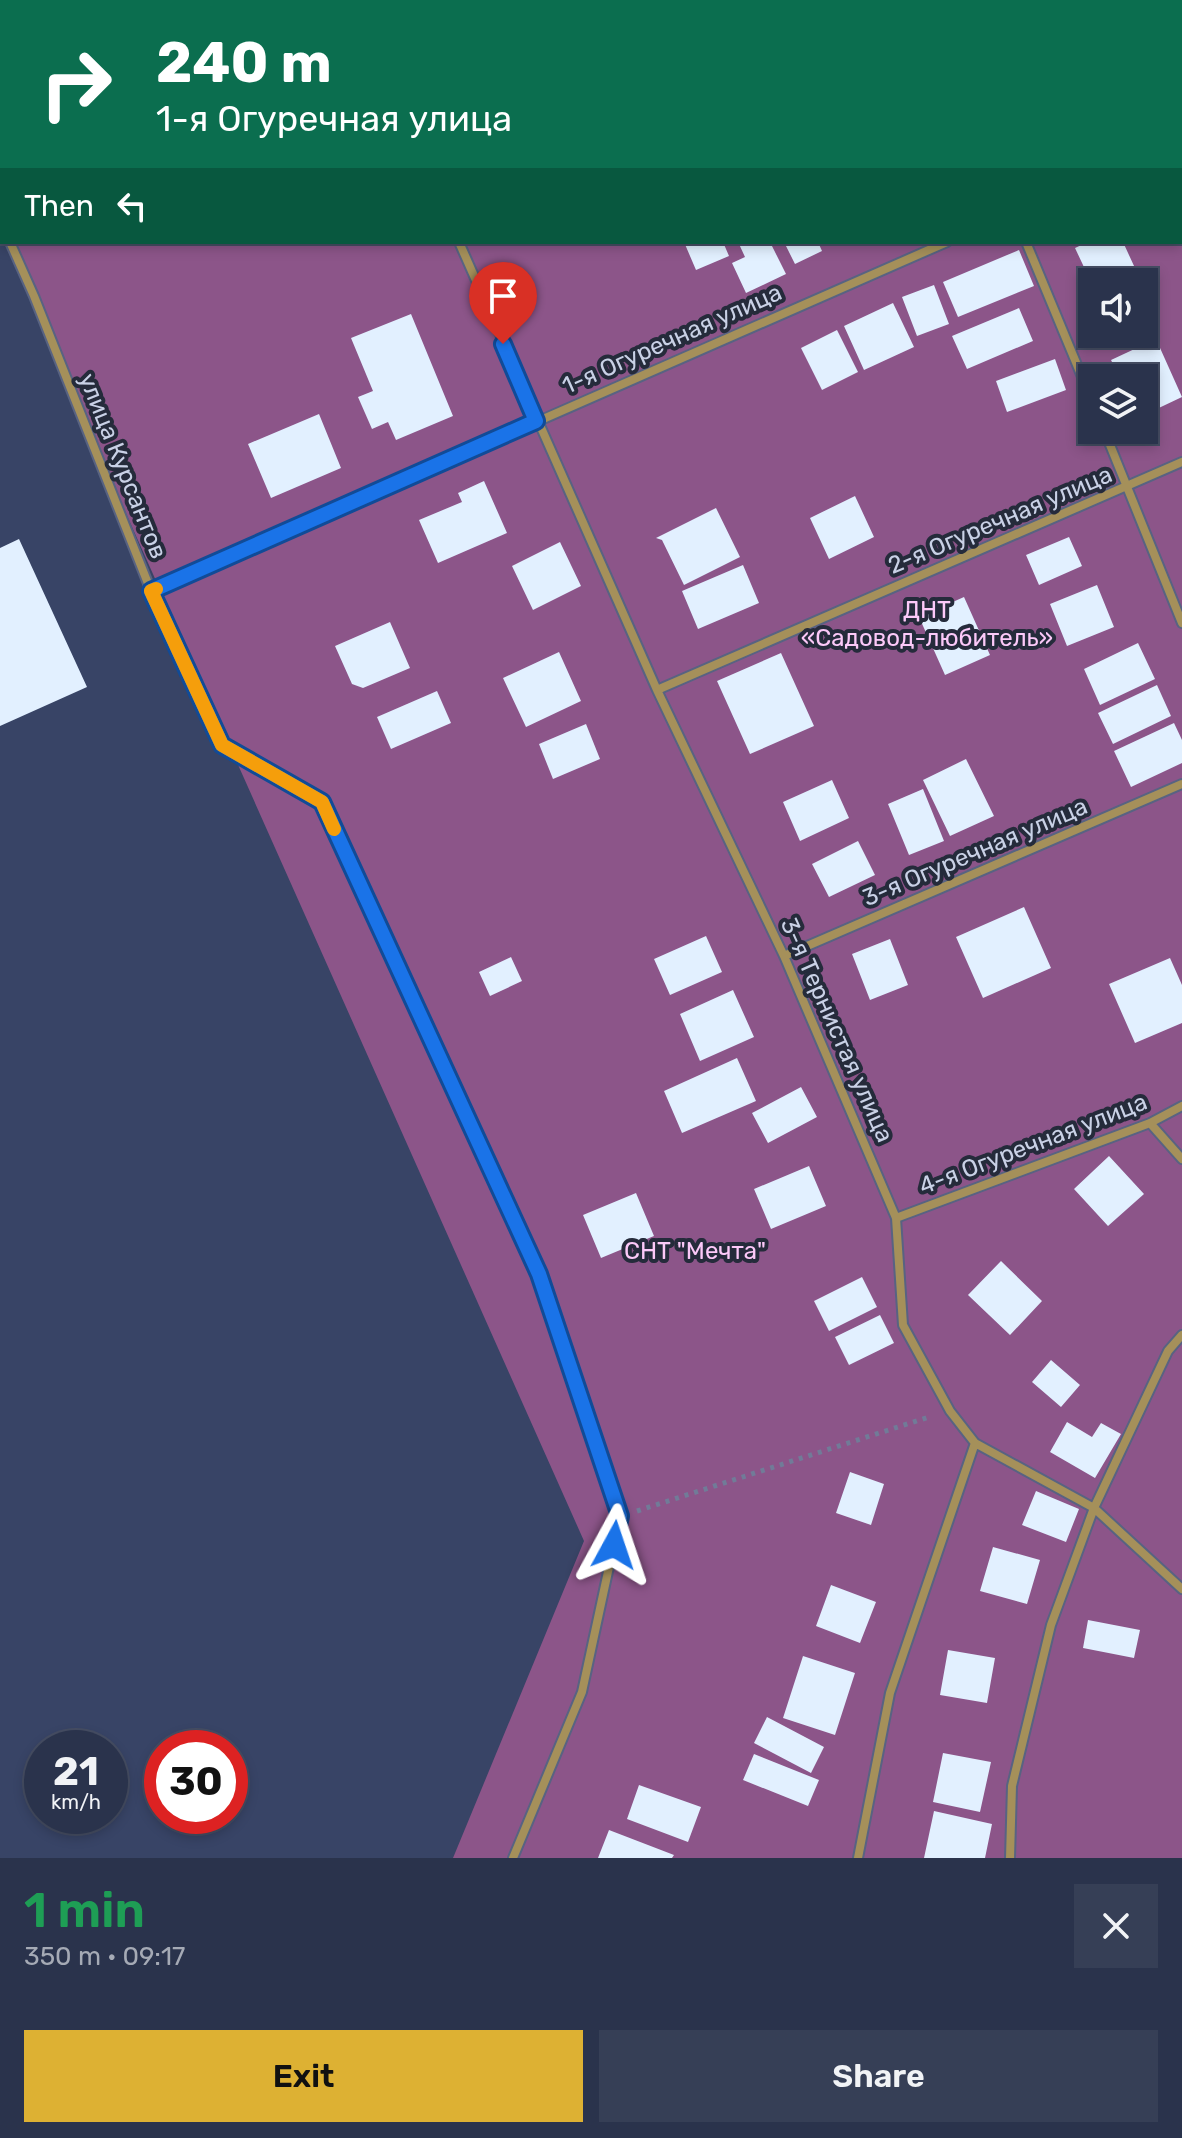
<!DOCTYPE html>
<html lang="en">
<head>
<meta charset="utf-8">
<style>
  :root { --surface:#2a334c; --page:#363f56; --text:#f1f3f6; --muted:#a5aab5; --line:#464e64; --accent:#ddb133 }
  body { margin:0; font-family:Rubik,sans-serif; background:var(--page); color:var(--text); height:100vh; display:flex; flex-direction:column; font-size:30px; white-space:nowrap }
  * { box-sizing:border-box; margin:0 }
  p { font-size:26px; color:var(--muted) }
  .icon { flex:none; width:44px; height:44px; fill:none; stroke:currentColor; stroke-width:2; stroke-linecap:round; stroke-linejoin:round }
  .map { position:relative; height:1858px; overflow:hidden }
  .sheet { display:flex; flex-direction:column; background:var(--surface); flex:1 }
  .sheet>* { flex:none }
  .hud { position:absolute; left:0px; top:0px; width:1182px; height:244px; box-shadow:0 4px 12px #0003,0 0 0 2px var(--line); background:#0b6e4f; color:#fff; overflow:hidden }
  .tools { position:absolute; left:1078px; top:268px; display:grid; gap:16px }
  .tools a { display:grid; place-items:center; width:80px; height:80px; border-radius:0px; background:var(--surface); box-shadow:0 4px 12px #0003,0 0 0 2px var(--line); font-size:40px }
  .speed { position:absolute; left:24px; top:1730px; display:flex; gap:16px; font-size:40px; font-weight:700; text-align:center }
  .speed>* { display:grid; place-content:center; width:104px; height:104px; border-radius:50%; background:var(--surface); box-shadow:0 4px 12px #0003,0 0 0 2px var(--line); line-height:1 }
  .speed small { font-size:20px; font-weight:400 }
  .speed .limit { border:12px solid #d22; background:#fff; color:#111 }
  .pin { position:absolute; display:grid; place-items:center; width:68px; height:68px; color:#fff; margin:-82px -34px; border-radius:50% 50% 50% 0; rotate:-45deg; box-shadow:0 0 8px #0007 }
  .pin .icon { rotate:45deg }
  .me { position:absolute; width:88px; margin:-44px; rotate:5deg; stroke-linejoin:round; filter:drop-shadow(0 0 6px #0008) }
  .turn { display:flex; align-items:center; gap:28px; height:168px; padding:0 24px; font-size:36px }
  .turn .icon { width:104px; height:104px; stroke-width:2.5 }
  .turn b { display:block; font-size:56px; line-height:68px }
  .then { display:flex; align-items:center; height:76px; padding:0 24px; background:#0003; gap:16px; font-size:30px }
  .round { display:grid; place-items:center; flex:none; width:84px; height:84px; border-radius:0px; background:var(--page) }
  .summary { display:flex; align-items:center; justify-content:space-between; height:136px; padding:0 24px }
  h1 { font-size:48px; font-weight:600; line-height:60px; color:#1e9e55 }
  .cta { display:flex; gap:16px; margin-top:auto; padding:16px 24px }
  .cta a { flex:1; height:92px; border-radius:0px; background:var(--accent); color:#111; font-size:32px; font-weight:600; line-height:92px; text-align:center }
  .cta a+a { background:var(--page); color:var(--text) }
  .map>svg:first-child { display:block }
  .green { fill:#8c5589; fill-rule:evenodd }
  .building { fill:#e2f0ff }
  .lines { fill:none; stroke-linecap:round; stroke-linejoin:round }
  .street-casing { stroke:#586382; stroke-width:12 }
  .path { stroke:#717b98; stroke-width:5; stroke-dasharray:4 6; stroke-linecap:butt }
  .street { stroke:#a5905a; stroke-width:8 }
  .route-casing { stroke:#114b97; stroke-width:20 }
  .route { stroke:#1a73e8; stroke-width:14 }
  .slow { stroke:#f59e0b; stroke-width:14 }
  .labels { text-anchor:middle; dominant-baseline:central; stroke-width:8; stroke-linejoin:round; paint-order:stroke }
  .street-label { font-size:24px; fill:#c9d1e6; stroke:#252b3b }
  .park-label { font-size:24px; fill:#fcc9f9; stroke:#252b3b }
</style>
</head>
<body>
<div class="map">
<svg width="1182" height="1858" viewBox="0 0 1182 1858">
  <rect width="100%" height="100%" fill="#384466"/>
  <path class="green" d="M 0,0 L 1182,0 L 1182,1858 L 453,1858 L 584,1541 L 5,242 L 1180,242 L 1180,2 L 2,2 L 2,235 ZM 1092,282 L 1144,282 L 1144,334 L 1092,334 ZM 1092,378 L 1144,378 L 1144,430 L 1092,430 Z"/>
  <path class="building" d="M 684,242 L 723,242 L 729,256 L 696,270 Z
    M 744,242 L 770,242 L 786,274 L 746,293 L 732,263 L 745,257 L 739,244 Z
    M 784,242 L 818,242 L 822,251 L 795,264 Z
    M 1088,242 L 1123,242 L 1140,279 L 1133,282 L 1091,282 L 1075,248 Z
    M 1019,250 L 1034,286 L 958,317 L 943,282 Z
    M 934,285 L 949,324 L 917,336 L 902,297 Z
    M 893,303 L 914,347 L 864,370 L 844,326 Z
    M 1019,308 L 1033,341 L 967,369 L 952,336 Z
    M 411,314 L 453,416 L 396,440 L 388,422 L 372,429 L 358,397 L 373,391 L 351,338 Z
    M 837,330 L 858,372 L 822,390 L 801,348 Z
    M 1156,339 L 1182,397 L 1144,415 L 1144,378 L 1120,378 L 1111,360 Z
    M 1055,359 L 1066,390 L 1007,412 L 996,381 Z
    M 319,414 L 341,468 L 271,498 L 248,444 Z
    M 484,481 L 507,533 L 438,563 L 419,520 L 462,502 L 458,493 Z
    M 855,496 L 874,537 L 829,559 L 810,518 Z
    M 716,508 L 740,557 L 684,585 L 662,540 L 656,538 Z
    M 1069,537 L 1082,566 L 1039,585 L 1026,555 Z
    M 19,539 L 87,687 L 0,726 L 0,548 Z
    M 560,542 L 581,586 L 533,610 L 512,566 Z
    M 743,565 L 759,603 L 698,629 L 682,591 Z
    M 1097,585 L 1114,627 L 1067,646 L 1050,604 Z
    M 964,597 L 990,655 L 945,675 L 919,617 Z
    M 390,622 L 410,668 L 363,688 L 352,684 L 335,646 Z
    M 1138,643 L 1155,679 L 1100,705 L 1084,669 Z
    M 559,652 L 581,701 L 526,727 L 503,678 Z
    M 781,653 L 814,726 L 750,754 L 717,681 Z
    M 1157,685 L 1171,716 L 1113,744 L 1098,713 Z
    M 437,691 L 451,723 L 391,749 L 377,717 Z
    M 1174,723 L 1182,740 L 1182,763 L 1131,787 L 1114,751 Z
    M 586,724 L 600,759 L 553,779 L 539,744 Z
    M 966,759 L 994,816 L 950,836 L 923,780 Z
    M 832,780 L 849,818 L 800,841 L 783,802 Z
    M 923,789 L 944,841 L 909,855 L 888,804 Z
    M 858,841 L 875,875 L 829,897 L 812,864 Z
    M 1024,907 L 1051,968 L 983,998 L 956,937 Z
    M 706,936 L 722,972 L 670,995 L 654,959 Z
    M 890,939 L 908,985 L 870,1000 L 852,954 Z
    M 511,957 L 522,981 L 490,996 L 479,972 Z
    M 1170,958 L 1182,985 L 1182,1023 L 1135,1043 L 1109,984 Z
    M 733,990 L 754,1037 L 700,1061 L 680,1014 Z
    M 737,1058 L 756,1101 L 682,1133 L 664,1091 Z
    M 801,1087 L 817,1117 L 768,1143 L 752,1113 Z
    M 1109,1156 L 1144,1194 L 1108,1226 L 1074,1189 Z
    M 809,1166 L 826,1206 L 771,1229 L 754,1189 Z
    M 636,1193 L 654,1236 L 601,1258 L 583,1215 Z
    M 1001,1261 L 1042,1301 L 1010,1335 L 968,1295 Z
    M 862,1277 L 877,1307 L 829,1331 L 814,1301 Z
    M 880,1315 L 894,1343 L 849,1365 L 835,1337 Z
    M 1051,1360 L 1080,1385 L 1061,1407 L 1032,1382 Z
    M 1067,1422 L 1092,1437 L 1101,1423 L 1121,1434 L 1095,1478 L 1050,1452 Z
    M 850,1472 L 884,1484 L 871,1525 L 836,1513 Z
    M 1036,1491 L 1079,1509 L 1066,1542 L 1022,1525 Z
    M 993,1547 L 1040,1560 L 1027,1604 L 980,1591 Z
    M 831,1585 L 876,1602 L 860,1643 L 816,1626 Z
    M 1088,1620 L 1140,1630 L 1134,1658 L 1083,1648 Z
    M 948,1650 L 995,1658 L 987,1703 L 940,1695 Z
    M 803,1656 L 855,1673 L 835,1735 L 783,1718 Z
    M 767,1717 L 824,1747 L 811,1773 L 754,1743 Z
    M 943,1753 L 991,1762 L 980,1812 L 933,1802 Z
    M 754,1754 L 819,1780 L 808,1806 L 743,1780 Z
    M 639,1785 L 701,1807 L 688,1842 L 627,1819 Z
    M 934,1811 L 992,1824 L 985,1858 L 924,1858 Z
    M 609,1830 L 674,1855 L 672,1858 L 598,1858 Z"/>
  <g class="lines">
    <defs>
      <path id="street" d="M 353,0 L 353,2
        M 921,0 L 922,2
        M 699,2 L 704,0
        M 1180,144 L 1182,143
        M 0,220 L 2,225
        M 10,242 L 34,296 L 151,591 L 222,745 L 322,802 L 539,1274 L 620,1516 L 582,1692 L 513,1858
        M 459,242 L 657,690 L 784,956 L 896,1218 L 903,1325 L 950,1411 L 975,1443 L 890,1693 L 858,1858
        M 1026,242 L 1092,401
        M 1104,430 L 1182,623
        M 151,591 L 947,242
        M 657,690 L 1182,462
        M 784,956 L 1182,784
        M 1150,1123 L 1182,1159
        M 896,1218 L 1150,1123 L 1182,1106
        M 975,1443 L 1094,1508 L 1182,1589
        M 1010,1858 L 1012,1786 L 1051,1625 L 1094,1508 L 1168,1351 L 1182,1335"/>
    </defs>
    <use href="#street" class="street-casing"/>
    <path class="path" d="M 637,1511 L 932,1416"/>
    <use href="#street" class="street"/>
  </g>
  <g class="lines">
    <defs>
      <path id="route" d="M 503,344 L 536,421 L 151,591 L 222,745 L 322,802 L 539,1274 L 620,1516 L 614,1545"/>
    </defs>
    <use href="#route" class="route-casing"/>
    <use href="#route" class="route"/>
    <path class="slow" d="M 156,589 L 151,591 L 222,745 L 322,802 L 334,829"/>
  </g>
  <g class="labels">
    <g class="street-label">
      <text transform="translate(672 339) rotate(-24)">1-я Огуречная улица</text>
      <text transform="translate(123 466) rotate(68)">улица Курсантов</text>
      <text transform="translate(1000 520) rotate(-23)">2-я Огуречная улица</text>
      <text transform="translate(975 852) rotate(-23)">3-я Огуречная улица</text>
      <text transform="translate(837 1030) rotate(66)">3-я Тернистая улица</text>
      <text transform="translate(1033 1144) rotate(-21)">4-я Огуречная улица</text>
    </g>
    <g class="park-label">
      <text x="927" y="610">ДНТ<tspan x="927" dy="28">«Садовод-любитель»</tspan></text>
      <text x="695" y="1251">СНТ "Мечта"</text>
    </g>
  </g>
</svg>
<div class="tools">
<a><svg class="icon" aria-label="sound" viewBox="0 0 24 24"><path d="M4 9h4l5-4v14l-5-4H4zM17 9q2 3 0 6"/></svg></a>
<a><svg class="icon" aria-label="layers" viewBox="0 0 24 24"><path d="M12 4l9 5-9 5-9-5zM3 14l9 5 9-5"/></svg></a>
</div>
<div class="speed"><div>21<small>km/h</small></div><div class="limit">30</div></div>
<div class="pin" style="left:503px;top:344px;background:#d93025"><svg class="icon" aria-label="arrive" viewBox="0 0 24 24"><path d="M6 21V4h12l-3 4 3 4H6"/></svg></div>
<svg class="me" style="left:614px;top:1545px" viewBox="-20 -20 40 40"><path d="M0-17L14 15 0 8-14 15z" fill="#1a73e8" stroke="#fff" stroke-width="4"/></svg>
<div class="hud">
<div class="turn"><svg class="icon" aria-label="right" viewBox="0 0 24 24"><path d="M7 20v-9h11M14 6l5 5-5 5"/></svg><div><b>240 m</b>1-я Огуречная улица</div></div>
<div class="then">Then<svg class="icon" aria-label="left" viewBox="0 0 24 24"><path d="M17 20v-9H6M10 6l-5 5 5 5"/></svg></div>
</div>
</div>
<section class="sheet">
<div class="summary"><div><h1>1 min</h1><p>350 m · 09:17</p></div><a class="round"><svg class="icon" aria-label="close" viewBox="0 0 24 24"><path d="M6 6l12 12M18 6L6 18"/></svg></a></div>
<div class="cta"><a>Exit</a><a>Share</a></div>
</section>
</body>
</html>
